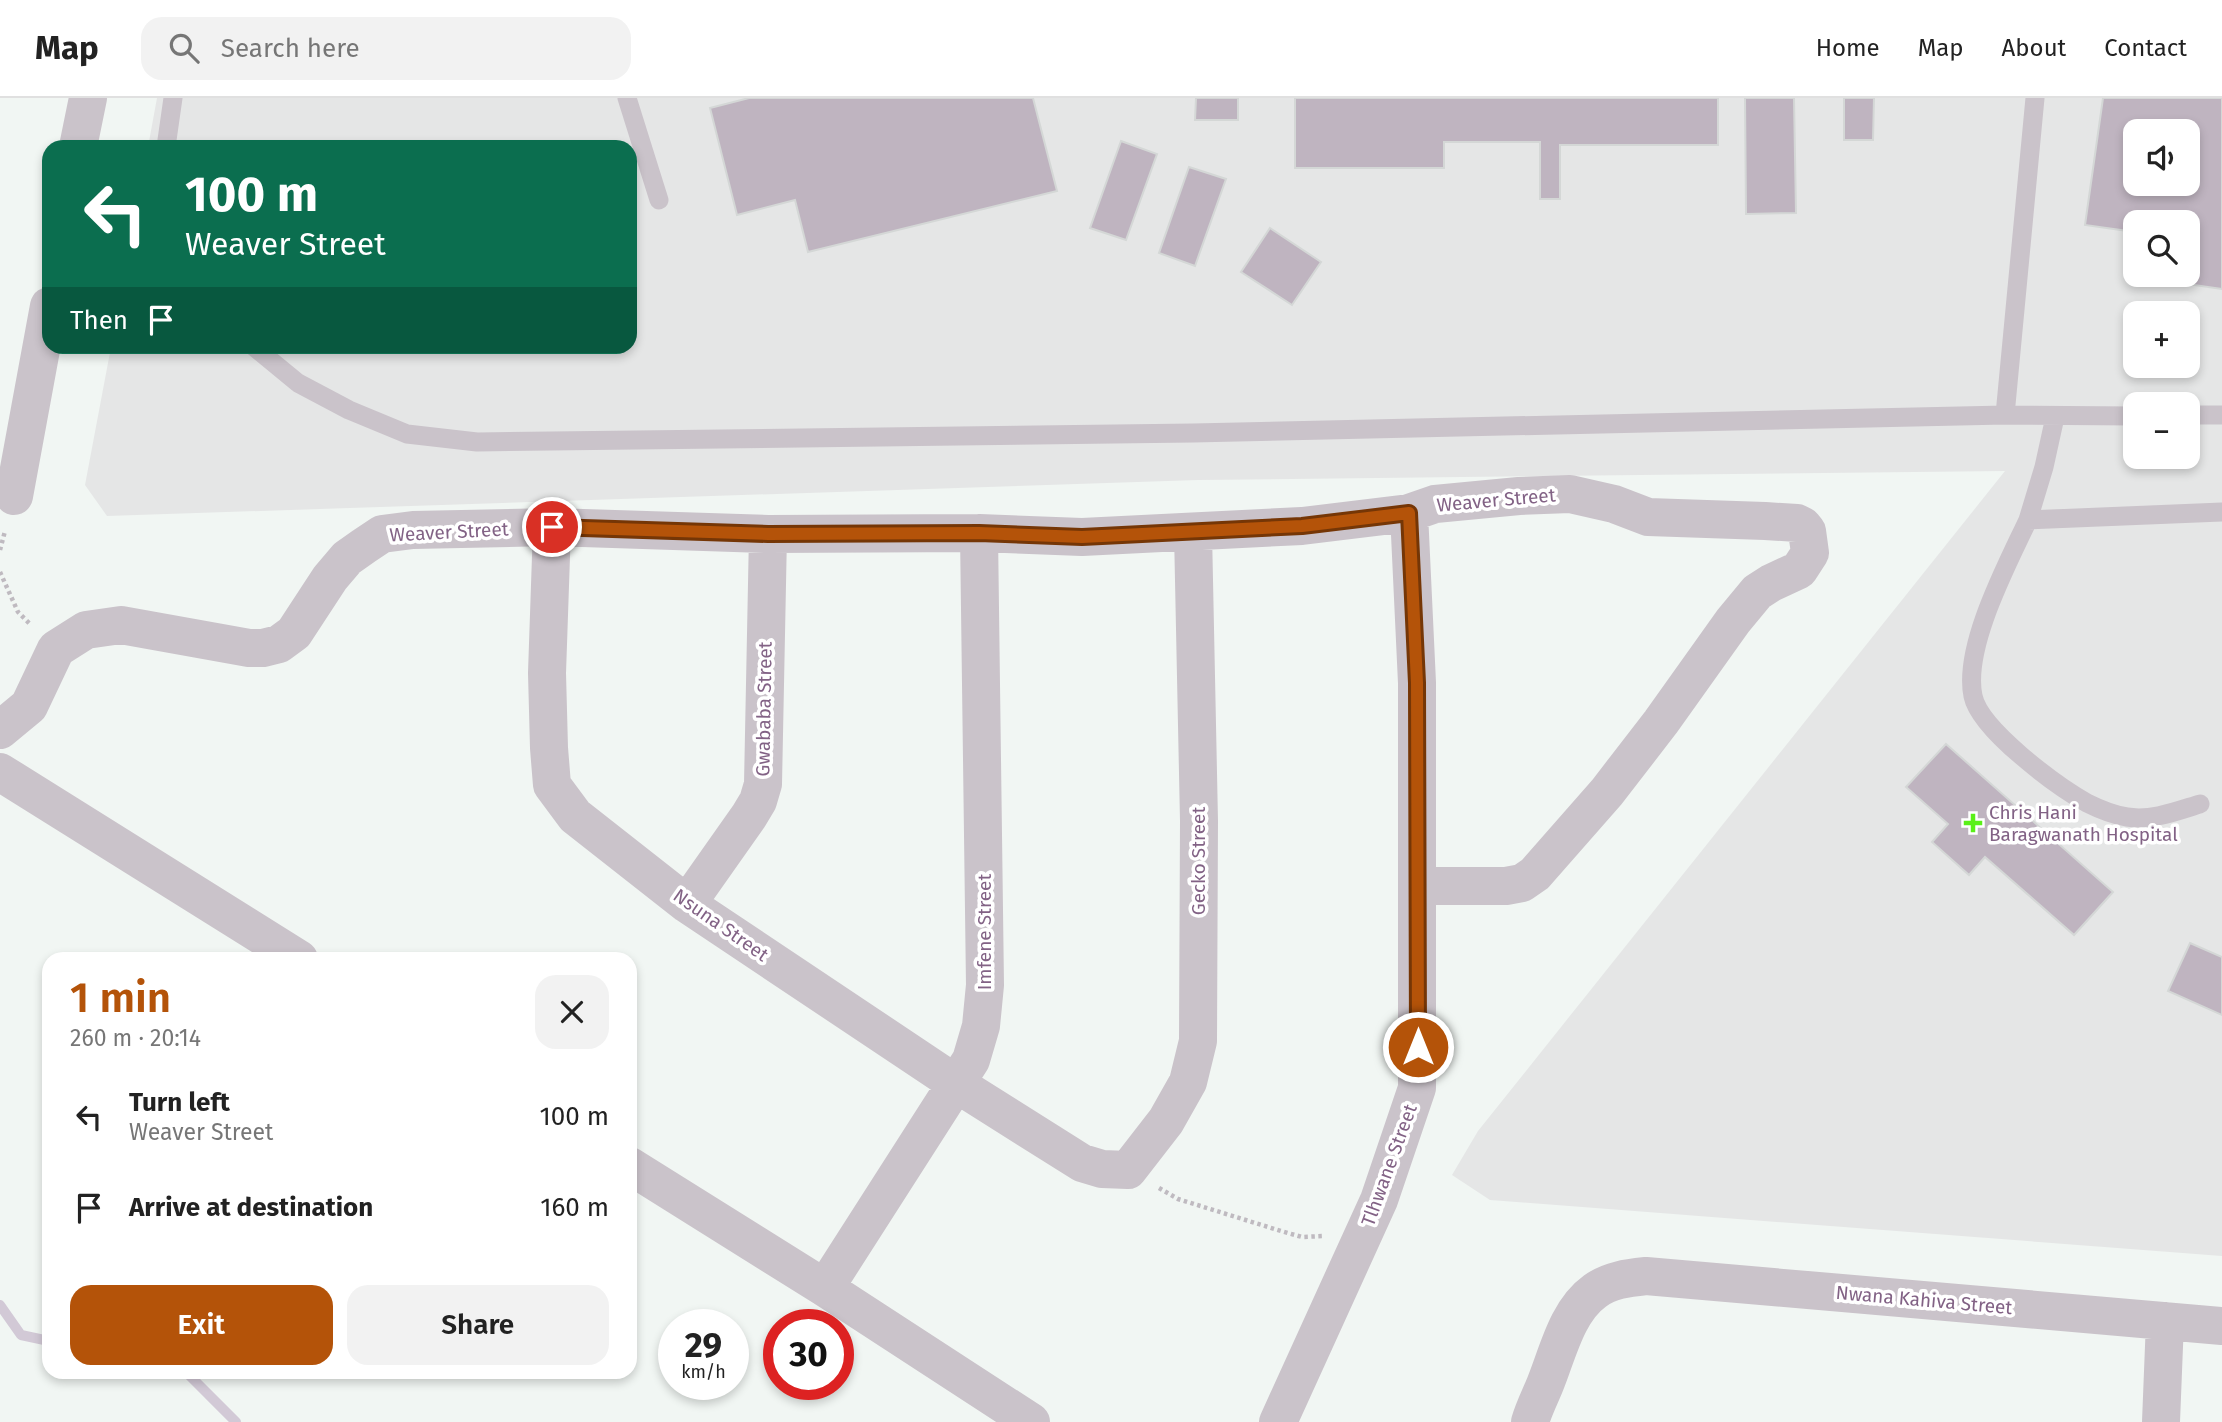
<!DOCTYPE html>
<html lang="en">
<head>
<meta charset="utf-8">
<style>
  :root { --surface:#fff; --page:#f2f2f2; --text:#222; --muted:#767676; --line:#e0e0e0; --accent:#b45309 }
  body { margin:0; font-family:"Fira Sans",sans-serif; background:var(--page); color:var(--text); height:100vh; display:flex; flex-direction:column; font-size:26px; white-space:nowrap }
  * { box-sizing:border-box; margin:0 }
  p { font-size:23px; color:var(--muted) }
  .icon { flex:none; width:38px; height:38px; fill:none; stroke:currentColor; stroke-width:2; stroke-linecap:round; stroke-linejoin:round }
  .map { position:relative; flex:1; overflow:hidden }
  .side { position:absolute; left:42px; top:854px; width:595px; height:427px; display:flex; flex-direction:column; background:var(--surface); border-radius:21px; box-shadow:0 4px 10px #0003 }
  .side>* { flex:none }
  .top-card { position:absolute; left:42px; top:42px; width:595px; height:214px; border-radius:21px; box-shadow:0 4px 10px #0003; background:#0b6e4f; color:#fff; overflow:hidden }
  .tools { position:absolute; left:2123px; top:21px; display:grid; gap:14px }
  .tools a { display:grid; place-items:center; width:77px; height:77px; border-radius:14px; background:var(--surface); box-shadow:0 4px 10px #0003; font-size:35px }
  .speed { position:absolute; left:658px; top:1211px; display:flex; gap:14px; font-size:35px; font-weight:700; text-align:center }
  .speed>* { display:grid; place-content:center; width:91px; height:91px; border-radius:50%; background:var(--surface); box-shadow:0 4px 10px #0003; line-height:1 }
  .speed small { font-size:18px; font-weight:400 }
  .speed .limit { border:10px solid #d22; background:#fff; color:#111 }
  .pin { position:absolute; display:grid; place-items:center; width:60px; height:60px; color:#fff; margin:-30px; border:4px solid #fff; border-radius:50%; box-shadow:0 2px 7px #0007 }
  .me { position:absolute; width:77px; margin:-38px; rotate:0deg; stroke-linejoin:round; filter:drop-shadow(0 0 5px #0008) }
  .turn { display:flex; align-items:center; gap:24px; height:147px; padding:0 28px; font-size:32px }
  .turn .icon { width:91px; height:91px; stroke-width:2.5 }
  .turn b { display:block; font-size:49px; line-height:60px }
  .then { display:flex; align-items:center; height:66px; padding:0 28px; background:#0003; gap:14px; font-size:26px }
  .round { display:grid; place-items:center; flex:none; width:74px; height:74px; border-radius:21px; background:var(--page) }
  .summary { display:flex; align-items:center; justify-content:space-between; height:119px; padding:0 28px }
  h1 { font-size:42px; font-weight:600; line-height:52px; color:var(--accent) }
  .primary-button { display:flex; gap:14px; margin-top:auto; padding:14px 28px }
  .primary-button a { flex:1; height:80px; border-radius:21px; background:var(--accent); color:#fff; font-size:28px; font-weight:600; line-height:80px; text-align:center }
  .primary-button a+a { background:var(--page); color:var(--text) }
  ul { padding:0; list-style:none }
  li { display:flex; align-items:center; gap:21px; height:91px; padding:0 28px }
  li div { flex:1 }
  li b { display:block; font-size:26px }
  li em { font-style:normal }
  header { display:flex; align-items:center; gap:42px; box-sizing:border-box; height:98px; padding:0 35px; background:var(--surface); border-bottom:2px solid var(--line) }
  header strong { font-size:33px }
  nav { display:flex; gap:38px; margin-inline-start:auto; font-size:24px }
  .search { width:490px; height:63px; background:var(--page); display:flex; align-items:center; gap:18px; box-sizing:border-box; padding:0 24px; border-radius:21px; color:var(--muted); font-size:26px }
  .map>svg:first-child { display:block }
  .built { fill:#e5e6e6; fill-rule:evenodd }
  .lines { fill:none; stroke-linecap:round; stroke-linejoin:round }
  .stream { stroke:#d2c9d6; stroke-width:10 }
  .building { fill:#bfb4c0; stroke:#d4d7d6; stroke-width:2; fill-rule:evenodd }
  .path { stroke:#bfbac0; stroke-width:4.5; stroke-dasharray:3.5 3.5; stroke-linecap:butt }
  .service { stroke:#cac3ca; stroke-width:19 }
  .minor { stroke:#cac3ca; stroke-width:38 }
  .route-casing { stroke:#753606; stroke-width:18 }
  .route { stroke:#b45309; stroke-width:12 }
  .poi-dot { fill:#5af018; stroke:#fff; stroke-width:2.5 }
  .labels { text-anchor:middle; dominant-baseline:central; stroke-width:7; stroke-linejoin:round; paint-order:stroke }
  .street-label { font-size:19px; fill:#826285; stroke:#fff }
  .poi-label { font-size:19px; fill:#826285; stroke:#fff; text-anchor:start }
</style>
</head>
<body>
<header>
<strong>Map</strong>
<div class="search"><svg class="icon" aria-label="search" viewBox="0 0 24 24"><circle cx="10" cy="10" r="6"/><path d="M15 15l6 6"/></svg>Search here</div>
<nav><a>Home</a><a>Map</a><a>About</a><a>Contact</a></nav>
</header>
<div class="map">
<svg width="2222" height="1324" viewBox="0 0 2222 1324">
  <rect width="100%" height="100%" fill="#f1f6f3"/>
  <path class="built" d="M 157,0 L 2222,0 L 2222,1158 L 1490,1102 L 1452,1077 L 1478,1033 L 2005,373 L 1198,382 L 107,418 L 85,387 L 111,249 L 630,248 L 630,49 L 148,49 ZM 2135,33 L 2188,33 L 2188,86 L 2135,86 ZM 2135,124 L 2188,124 L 2188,177 L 2135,177 ZM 2135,215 L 2188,215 L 2188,268 L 2135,268 ZM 2135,306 L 2188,306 L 2188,359 L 2135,359 Z"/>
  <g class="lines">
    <path class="stream" d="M 0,1207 L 21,1237 L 49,1243
      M 186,1274 L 236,1324"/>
  </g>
  <path class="building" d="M 749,0 L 1033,0 L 1057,93 L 808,154 L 795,102 L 737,117 L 710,10 Z
    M 1196,0 L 1238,0 L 1238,22 L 1195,22 Z
    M 1295,0 L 1718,0 L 1718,47 L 1560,47 L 1560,101 L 1540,101 L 1540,44 L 1444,44 L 1444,70 L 1295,70 Z
    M 1745,0 L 1794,0 L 1796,115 L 1746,116 Z
    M 1844,0 L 1874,0 L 1873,42 L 1844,42 Z
    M 2103,0 L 2222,0 L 2222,191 L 2187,186 L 2190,164 L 2188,164 L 2188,124 L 2135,124 L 2135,134 L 2085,127 ZM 2135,33 L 2188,33 L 2188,86 L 2135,86 Z
    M 1121,43 L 1157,56 L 1126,142 L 1090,130 Z
    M 1189,69 L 1226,81 L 1195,168 L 1159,155 Z
    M 1270,130 L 1321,164 L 1292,207 L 1241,174 Z
    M 1946,646 L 2113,794 L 2074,837 L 1985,759 L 1969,777 L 1932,744 L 1948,726 L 1906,689 Z
    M 2190,845 L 2222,859 L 2222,917 L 2168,893 Z"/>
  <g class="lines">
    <path class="path" d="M 0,452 L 5,433
      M 0,474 L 18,514 L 31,527
      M 1159,1090 L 1178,1101 L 1281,1133 L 1302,1139 L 1324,1138"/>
    <path class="service" d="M 627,0 L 659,102
      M 166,49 L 173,0
      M 253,248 L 298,285 L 349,312 L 407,336 L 477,344 L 1193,335 L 2005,317 L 2135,318
      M 2005,317 L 2035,0
      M 2188,317 L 2222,317
      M 2055,319 L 2044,369 L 2028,422 L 2222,414
      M 2028,422 C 2007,467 1963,549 1973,598 C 1980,632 2057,688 2087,705 C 2099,711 2114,717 2127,719 C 2152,723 2177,713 2200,706"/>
    <path class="minor" d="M 78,49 L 88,0
      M 14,398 L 49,208
      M 552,429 L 547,575 L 549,650 L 552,687 L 575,718 L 687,806 L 955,985 L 1082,1065 L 1102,1071 L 1128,1072 L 1166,1023 L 1188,984 L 1198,943 L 1199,723 L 1193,434
      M 0,632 L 29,608 L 56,551 L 86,532 L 121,527 L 249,550 L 263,550 L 279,546 L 294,535 L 330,480 L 347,460 L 364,448 L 382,436 L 413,432 L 552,429 L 768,436 L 979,435 L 1082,439 L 1302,428 L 1409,415 L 1435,406 L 1519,398 L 1570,396 L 1614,406 L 1648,419 L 1765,423 L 1797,425 L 1803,428 L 1807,433 L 1810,455 L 1799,472 L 1771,485 L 1757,494 L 1733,523 L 1661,624 L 1607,694 L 1535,776 L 1522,785 L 1506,788 L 1417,788
      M 0,674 L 299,861
      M 687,806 L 749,718 L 758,703 L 763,686 L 768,436
      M 630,1068 L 825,1190 L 1031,1324
      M 825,1190 L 971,962 L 981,928 L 985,887 L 979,435
      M 1278,1324 L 1379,1102 L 1417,990 L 1417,585 L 1409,415
      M 1530,1324 C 1534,1310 1541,1297 1546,1284 C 1558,1254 1567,1213 1595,1193 C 1610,1182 1628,1180 1646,1178 L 2222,1228
      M 2161,1324 L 2165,1223"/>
  </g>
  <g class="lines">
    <defs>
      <path id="route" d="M 552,429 L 768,436 L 979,435 L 1082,439 L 1302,428 L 1409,415 L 1417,585 L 1418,949"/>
    </defs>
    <use href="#route" class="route-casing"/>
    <use href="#route" class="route"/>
  </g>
  <path class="poi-dot" d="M1969.5 714.5h7v7h7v7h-7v7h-7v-7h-7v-7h7z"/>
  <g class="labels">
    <g class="street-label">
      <text transform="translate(1496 402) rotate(-5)">Weaver Street</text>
      <text transform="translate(449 434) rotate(-3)">Weaver Street</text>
      <text transform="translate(764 611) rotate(-89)">Gwababa Street</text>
      <text transform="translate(1198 763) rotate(-90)">Gecko Street</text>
      <text transform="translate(721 827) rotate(35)">Nsuna Street</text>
      <text transform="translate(984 834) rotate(-90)">Imfene Street</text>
      <text transform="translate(1389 1067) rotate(-70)">Tlhwane Street</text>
      <text transform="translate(1924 1202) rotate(5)">Nwana Kahiva Street</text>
    </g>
    <g class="poi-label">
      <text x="1989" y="714">Chris Hani<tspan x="1989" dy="22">Baragwanath Hospital</tspan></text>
    </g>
  </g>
</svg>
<div class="tools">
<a><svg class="icon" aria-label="sound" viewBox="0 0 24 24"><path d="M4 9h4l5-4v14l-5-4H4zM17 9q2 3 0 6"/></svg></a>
<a><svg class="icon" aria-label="search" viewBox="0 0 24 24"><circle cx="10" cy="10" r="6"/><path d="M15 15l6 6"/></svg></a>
<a>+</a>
<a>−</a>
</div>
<div class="speed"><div>29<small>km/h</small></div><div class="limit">30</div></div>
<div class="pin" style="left:552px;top:429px;background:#d93025"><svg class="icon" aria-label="arrive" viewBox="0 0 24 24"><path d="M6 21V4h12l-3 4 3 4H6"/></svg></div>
<svg class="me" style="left:1418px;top:949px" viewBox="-20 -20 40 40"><circle r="17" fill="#b45309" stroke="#fff" stroke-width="3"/><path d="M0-11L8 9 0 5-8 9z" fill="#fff"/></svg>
<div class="top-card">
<div class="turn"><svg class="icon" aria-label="left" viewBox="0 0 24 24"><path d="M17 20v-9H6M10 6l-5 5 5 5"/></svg><div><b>100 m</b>Weaver Street</div></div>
<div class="then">Then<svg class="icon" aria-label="arrive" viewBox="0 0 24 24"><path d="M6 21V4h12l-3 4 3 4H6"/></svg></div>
</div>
<section class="side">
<div class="summary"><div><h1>1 min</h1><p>260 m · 20:14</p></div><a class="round"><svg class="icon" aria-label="close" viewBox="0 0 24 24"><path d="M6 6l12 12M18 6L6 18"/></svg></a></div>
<ul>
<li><svg class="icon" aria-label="left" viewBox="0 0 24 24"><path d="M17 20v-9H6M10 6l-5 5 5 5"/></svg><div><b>Turn left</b><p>Weaver Street</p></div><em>100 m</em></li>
<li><svg class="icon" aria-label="arrive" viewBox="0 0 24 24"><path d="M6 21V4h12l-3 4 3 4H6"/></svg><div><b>Arrive at destination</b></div><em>160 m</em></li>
</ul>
<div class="primary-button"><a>Exit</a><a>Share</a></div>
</section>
</div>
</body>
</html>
